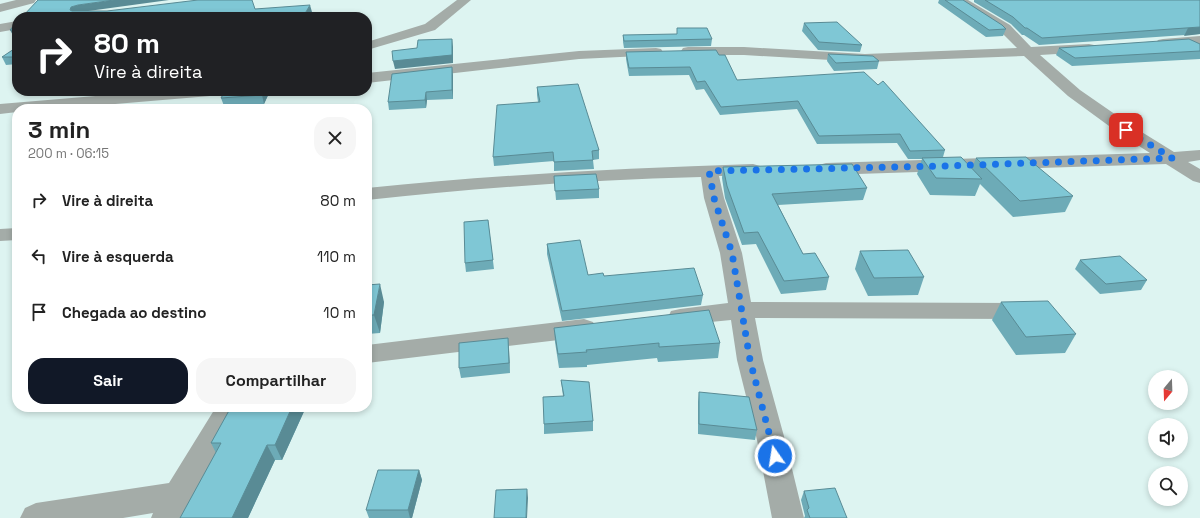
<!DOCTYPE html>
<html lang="pt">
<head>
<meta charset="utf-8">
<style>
  :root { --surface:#fff; --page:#f6f6f6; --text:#222; --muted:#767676; --accent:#111827 }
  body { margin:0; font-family:"Space Grotesk",sans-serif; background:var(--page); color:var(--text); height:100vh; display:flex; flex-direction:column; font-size:15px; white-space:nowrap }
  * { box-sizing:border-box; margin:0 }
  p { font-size:13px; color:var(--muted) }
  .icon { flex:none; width:22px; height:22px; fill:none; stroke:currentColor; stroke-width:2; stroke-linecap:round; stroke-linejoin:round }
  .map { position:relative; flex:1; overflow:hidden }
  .side { position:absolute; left:12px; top:104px; width:360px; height:308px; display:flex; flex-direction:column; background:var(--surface); border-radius:16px; box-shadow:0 2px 6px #0003 }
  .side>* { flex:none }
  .guide { position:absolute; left:12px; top:12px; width:360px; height:84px; border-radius:16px; box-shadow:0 2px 6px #0003; background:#202124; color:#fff; overflow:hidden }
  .needle { width:26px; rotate:199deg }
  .buttons { position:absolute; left:1148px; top:370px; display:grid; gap:8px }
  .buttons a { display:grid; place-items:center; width:40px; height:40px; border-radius:50%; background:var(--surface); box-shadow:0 2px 6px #0003; font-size:20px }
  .pin { position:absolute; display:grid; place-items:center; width:34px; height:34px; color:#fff; margin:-17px; border-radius:8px; box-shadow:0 2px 6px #0006 }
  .me { position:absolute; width:44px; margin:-22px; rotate:347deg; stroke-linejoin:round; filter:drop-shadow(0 0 3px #0008) }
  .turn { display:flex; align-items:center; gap:14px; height:84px; padding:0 16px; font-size:18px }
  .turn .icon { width:52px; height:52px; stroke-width:2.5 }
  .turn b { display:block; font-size:28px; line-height:34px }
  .round { display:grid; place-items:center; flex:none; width:42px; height:42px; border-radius:16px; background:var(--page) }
  .summary { display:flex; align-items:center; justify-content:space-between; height:68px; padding:0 16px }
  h1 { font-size:24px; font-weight:700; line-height:30px }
  .cta { display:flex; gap:8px; margin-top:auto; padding:8px 16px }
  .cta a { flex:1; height:46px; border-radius:16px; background:var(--accent); color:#fff; font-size:16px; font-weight:700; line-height:46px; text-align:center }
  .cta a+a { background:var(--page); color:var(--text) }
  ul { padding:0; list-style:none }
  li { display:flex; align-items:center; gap:12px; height:56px; padding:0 16px }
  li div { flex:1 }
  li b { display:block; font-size:15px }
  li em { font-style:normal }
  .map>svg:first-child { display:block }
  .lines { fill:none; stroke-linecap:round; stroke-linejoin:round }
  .minor { fill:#a4aca8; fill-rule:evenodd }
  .wall { fill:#6dabb7 }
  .shaded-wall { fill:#598b95 }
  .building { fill:#7fc7d5; stroke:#598b95 }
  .route { stroke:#1a73e8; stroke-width:7; stroke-dasharray:0 12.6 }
</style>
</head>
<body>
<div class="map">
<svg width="1200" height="518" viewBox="0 0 1200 518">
  <rect width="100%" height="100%" fill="#ddf4f1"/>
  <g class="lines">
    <path class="minor" d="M 16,0 L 36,0 L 34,3 L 0,12 L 0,4 Z
      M 457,0 L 471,0 L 435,30 L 367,50 L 367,42 L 425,24 Z
      M 953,0 L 968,0 L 1010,25 L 1031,47 L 1089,44 L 1094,45 L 1096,48 L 1094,51 L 1089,52 L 1040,55 L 1080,90 L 1132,126 L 1174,152 L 1200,150 L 1200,160 L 1188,162 L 1200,169 L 1200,183 L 1193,181 L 1166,164 L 826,175 L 819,173 L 817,169 L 819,165 L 826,163 L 1150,153 L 1120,134 L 1068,96 L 1024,56 L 865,62 L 744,55 L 688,55 L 683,54 L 681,51 L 683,48 L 688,47 L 744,47 L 865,54 L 1017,48 L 1000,31 Z
      M 17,21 L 17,29 L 0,32 L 0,24 Z
      M 1200,36 L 1200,44 L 1163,47 L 1158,46 L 1156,43 L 1158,40 L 1163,39 Z
      M 656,48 L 661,49 L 663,52 L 661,55 L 579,59 L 367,83 L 367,73 L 579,51 Z
      M 155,91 L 218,91 L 216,94 L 210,96 L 56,109 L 17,109 L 17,112 L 0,114 L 0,104 Z
      M 753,164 L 760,166 L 762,170 L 760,174 L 753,176 L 719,176 L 724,198 L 742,253 L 751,302 L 1025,303 L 1033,305 L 1037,311 L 1033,317 L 1025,319 L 755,318 L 763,360 L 785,440 L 804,518 L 772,518 L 757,440 L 737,360 L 731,320 L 680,325 L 671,323 L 668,317 L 671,311 L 680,309 L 728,303 L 720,253 L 704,198 L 701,177 C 589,180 478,188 367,200 L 367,188 C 495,175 624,168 753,164 Z
      M 17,228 L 17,240 L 0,241 L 0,229 Z
      M 584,319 L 593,322 L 596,328 L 593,334 L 584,337 L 367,363 L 367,345 Z
      M 216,407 L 245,407 L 189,504 L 183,518 L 151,518 L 153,513 L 123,518 L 20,518 L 25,508 L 36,503 L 169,483 Z"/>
  </g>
  <path class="wall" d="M 939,0 L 963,0 L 1006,29 L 1003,36 L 986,37 L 938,3 Z
    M 974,0 L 1200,0 L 1200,34 L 1039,45 L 1024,35 L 1022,35 L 1011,24 L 974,2 Z
    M 804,23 L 862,45 L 860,52 L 818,50 L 802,31 Z
    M 623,35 L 712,39 L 711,46 L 624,48 L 623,42 Z
    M 1200,44 L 1200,59 L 1072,66 L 1056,55 L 1059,48 Z
    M 17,47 L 17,64 L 6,65 L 2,57 Z
    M 626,52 L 719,55 L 737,80 L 878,85 L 945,150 L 943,157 L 972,168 L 976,158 L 1073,196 L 1065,212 L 1013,217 L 980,184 L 975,196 L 930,195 L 917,174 L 922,159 L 908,159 L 897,143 L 817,144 L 797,109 L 720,115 L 704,89 L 696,90 L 689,75 L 629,76 L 626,59 Z
    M 828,54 L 879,61 L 877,69 L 834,71 L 827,61 Z
    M 453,75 L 453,99 L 427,100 L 426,108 L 389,110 L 388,102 Z
    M 537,87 L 599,150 L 599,159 L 593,160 L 594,169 L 554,171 L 554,161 L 494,166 L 493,157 L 538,102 L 537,95 Z
    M 270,91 L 264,104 L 224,106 L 221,98 Z
    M 723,167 L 867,188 L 863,200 L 778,205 L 803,254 L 829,277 L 826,290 L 781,294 L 756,244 L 742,245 L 725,198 L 722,178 Z
    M 554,176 L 599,189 L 599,198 L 556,200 Z
    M 488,220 L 494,269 L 466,272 L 465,263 Z
    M 547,244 L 588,275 L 604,276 L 703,295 L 701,305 L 562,321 L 547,254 Z
    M 860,251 L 924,277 L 918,295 L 868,296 L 855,269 Z
    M 1080,260 L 1147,280 L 1141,290 L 1100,294 L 1075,269 Z
    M 367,285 L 384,302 L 380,333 L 367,334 Z
    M 1001,302 L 1076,334 L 1065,353 L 1016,355 L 992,320 Z
    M 554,328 L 720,343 L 718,358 L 658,362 L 657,358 L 587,365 L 587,367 L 559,368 L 555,342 Z
    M 508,338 L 510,373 L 461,378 L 459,368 Z
    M 561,380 L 593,421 L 593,431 L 544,434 L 544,424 L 563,396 Z
    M 699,392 L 757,430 L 755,440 L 698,434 L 698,402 Z
    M 231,407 L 306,407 L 282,460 L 275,460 L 248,518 L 180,518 L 216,453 L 211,443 Z
    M 419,470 L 422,480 L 412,518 L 369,518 L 366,510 Z
    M 804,491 L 847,518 L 804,518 L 805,516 L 801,500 Z"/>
  <path class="shaded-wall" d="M 114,0 L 169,0 L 81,12 L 74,17 L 70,10 L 71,7 L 78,5 Z
    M 310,5 L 312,12 L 309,17 L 303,17 Z
    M 1200,27 L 1200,34 L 1184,36 L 1188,28 Z
    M 17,29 L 17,37 L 14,37 L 10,30 Z
    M 452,39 L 453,47 L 453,63 L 395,69 L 393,61 Z
    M 452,67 L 453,75 L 453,99 L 452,90 Z
    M 264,91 L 270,91 L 264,104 L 262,95 Z
    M 426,92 L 427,100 L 426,108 L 425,100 Z
    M 380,284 L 384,302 L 380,333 L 374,315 Z
    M 508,338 L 509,348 L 510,373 L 509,363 Z
    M 292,407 L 306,407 L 282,460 L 275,445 Z
    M 267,445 L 275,460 L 248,518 L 232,518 Z
    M 419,470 L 422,480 L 412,518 L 410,518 L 408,510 Z
    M 527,489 L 528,498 L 527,518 L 526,518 Z"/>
  <path class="building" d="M 38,0 L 114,0 L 78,5 L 71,7 L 70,10 L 72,11 L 107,11 L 198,0 L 252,0 L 255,9 L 310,5 L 303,17 L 22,17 Z
    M 945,0 L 963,0 L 1002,25 L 1006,29 L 989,30 Z
    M 985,0 L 1200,0 L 1200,27 L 1042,38 L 1027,28 L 1025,28 L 1013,17 Z
    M 17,22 L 17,29 L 10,30 Z
    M 837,22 L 862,45 L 819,42 L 804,23 Z
    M 677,28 L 707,28 L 712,39 L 624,41 L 623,35 L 677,34 Z
    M 452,39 L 452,55 L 393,61 L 392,51 L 417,48 L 418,40 Z
    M 1189,39 L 1200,44 L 1200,51 L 1075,58 L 1059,48 Z
    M 17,47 L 17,57 L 2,57 Z
    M 716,50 L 719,55 L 725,55 L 737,80 L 864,72 L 878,85 L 883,81 L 945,150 L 910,151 L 900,134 L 819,136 L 798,101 L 721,107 L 705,81 L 697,82 L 690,67 L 629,68 L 626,52 Z
    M 828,54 L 873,56 L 879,61 L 836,63 Z
    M 452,67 L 452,90 L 426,92 L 425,100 L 388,102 L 392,74 Z
    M 578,84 L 599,150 L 592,151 L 593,160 L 554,162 L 553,152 L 493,157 L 497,105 L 540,102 L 537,87 Z
    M 225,91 L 264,91 L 262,95 L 221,98 Z
    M 961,157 L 982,179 L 936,178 L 922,158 Z
    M 1026,157 L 1073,196 L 1020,201 L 976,158 Z
    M 852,164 L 867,188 L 772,194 L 803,254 L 815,253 L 829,277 L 784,281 L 758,232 L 744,233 L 727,186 L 723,167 Z
    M 596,174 L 599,189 L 555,191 L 554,176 Z
    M 488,220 L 493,260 L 465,263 L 464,222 Z
    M 580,240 L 588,275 L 603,273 L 604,276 L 694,268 L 703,295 L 562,311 L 547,244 Z
    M 908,250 L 924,277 L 874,278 L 860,251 Z
    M 1120,256 L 1147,280 L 1106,284 L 1080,260 Z
    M 380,284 L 374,315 L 367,315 L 367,285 Z
    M 1048,301 L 1076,334 L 1026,337 L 1001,302 Z
    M 709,310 L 720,343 L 659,347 L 659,343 L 586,350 L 587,352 L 558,354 L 554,328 Z
    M 508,338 L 509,363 L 459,368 L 459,343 Z
    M 561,380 L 589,382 L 593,421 L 544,424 L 543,397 L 564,396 Z
    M 699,392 L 749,397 L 757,430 L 699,424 Z
    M 231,407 L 292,407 L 275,445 L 267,445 L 232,518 L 180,518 L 221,443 L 211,443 Z
    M 378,470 L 419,470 L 408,510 L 366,510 Z
    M 835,488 L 847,518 L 810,518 L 807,510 L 809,508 L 804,491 Z
    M 527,489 L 526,518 L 494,518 L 496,490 Z"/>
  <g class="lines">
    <path class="route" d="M 775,456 L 750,360 L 732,253 L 714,198 L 709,171 L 944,166 L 1172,158 L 1126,130"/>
  </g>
</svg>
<div class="buttons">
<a><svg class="needle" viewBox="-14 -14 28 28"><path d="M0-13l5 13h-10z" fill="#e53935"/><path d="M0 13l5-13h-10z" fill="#767676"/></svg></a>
<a><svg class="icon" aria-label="sound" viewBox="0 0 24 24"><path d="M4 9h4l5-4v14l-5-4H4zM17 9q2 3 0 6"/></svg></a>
<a><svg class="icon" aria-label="search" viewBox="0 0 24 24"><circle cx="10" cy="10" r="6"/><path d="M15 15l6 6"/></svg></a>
</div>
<div class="pin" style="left:1126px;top:130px;background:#d93025"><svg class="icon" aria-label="arrive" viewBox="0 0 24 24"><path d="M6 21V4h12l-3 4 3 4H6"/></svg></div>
<svg class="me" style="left:775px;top:456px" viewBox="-20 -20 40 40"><circle r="17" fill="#1a73e8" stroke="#fff" stroke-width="3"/><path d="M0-11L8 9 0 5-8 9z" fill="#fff"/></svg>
<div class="guide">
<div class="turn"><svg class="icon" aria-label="right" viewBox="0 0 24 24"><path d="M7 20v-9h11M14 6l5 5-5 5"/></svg><div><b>80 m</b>Vire à direita</div></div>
</div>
<section class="side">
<div class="summary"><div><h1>3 min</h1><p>200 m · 06:15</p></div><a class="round"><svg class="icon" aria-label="close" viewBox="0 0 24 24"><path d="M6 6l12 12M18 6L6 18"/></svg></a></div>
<ul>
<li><svg class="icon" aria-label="right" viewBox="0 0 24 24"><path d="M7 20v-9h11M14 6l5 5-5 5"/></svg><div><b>Vire à direita</b></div><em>80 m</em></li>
<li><svg class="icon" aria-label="left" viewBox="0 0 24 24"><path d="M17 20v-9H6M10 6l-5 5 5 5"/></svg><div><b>Vire à esquerda</b></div><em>110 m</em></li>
<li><svg class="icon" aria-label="arrive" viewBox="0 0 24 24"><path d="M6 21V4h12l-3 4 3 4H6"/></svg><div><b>Chegada ao destino</b></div><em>10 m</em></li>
</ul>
<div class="cta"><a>Sair</a><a>Compartilhar</a></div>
</section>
</div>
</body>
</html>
